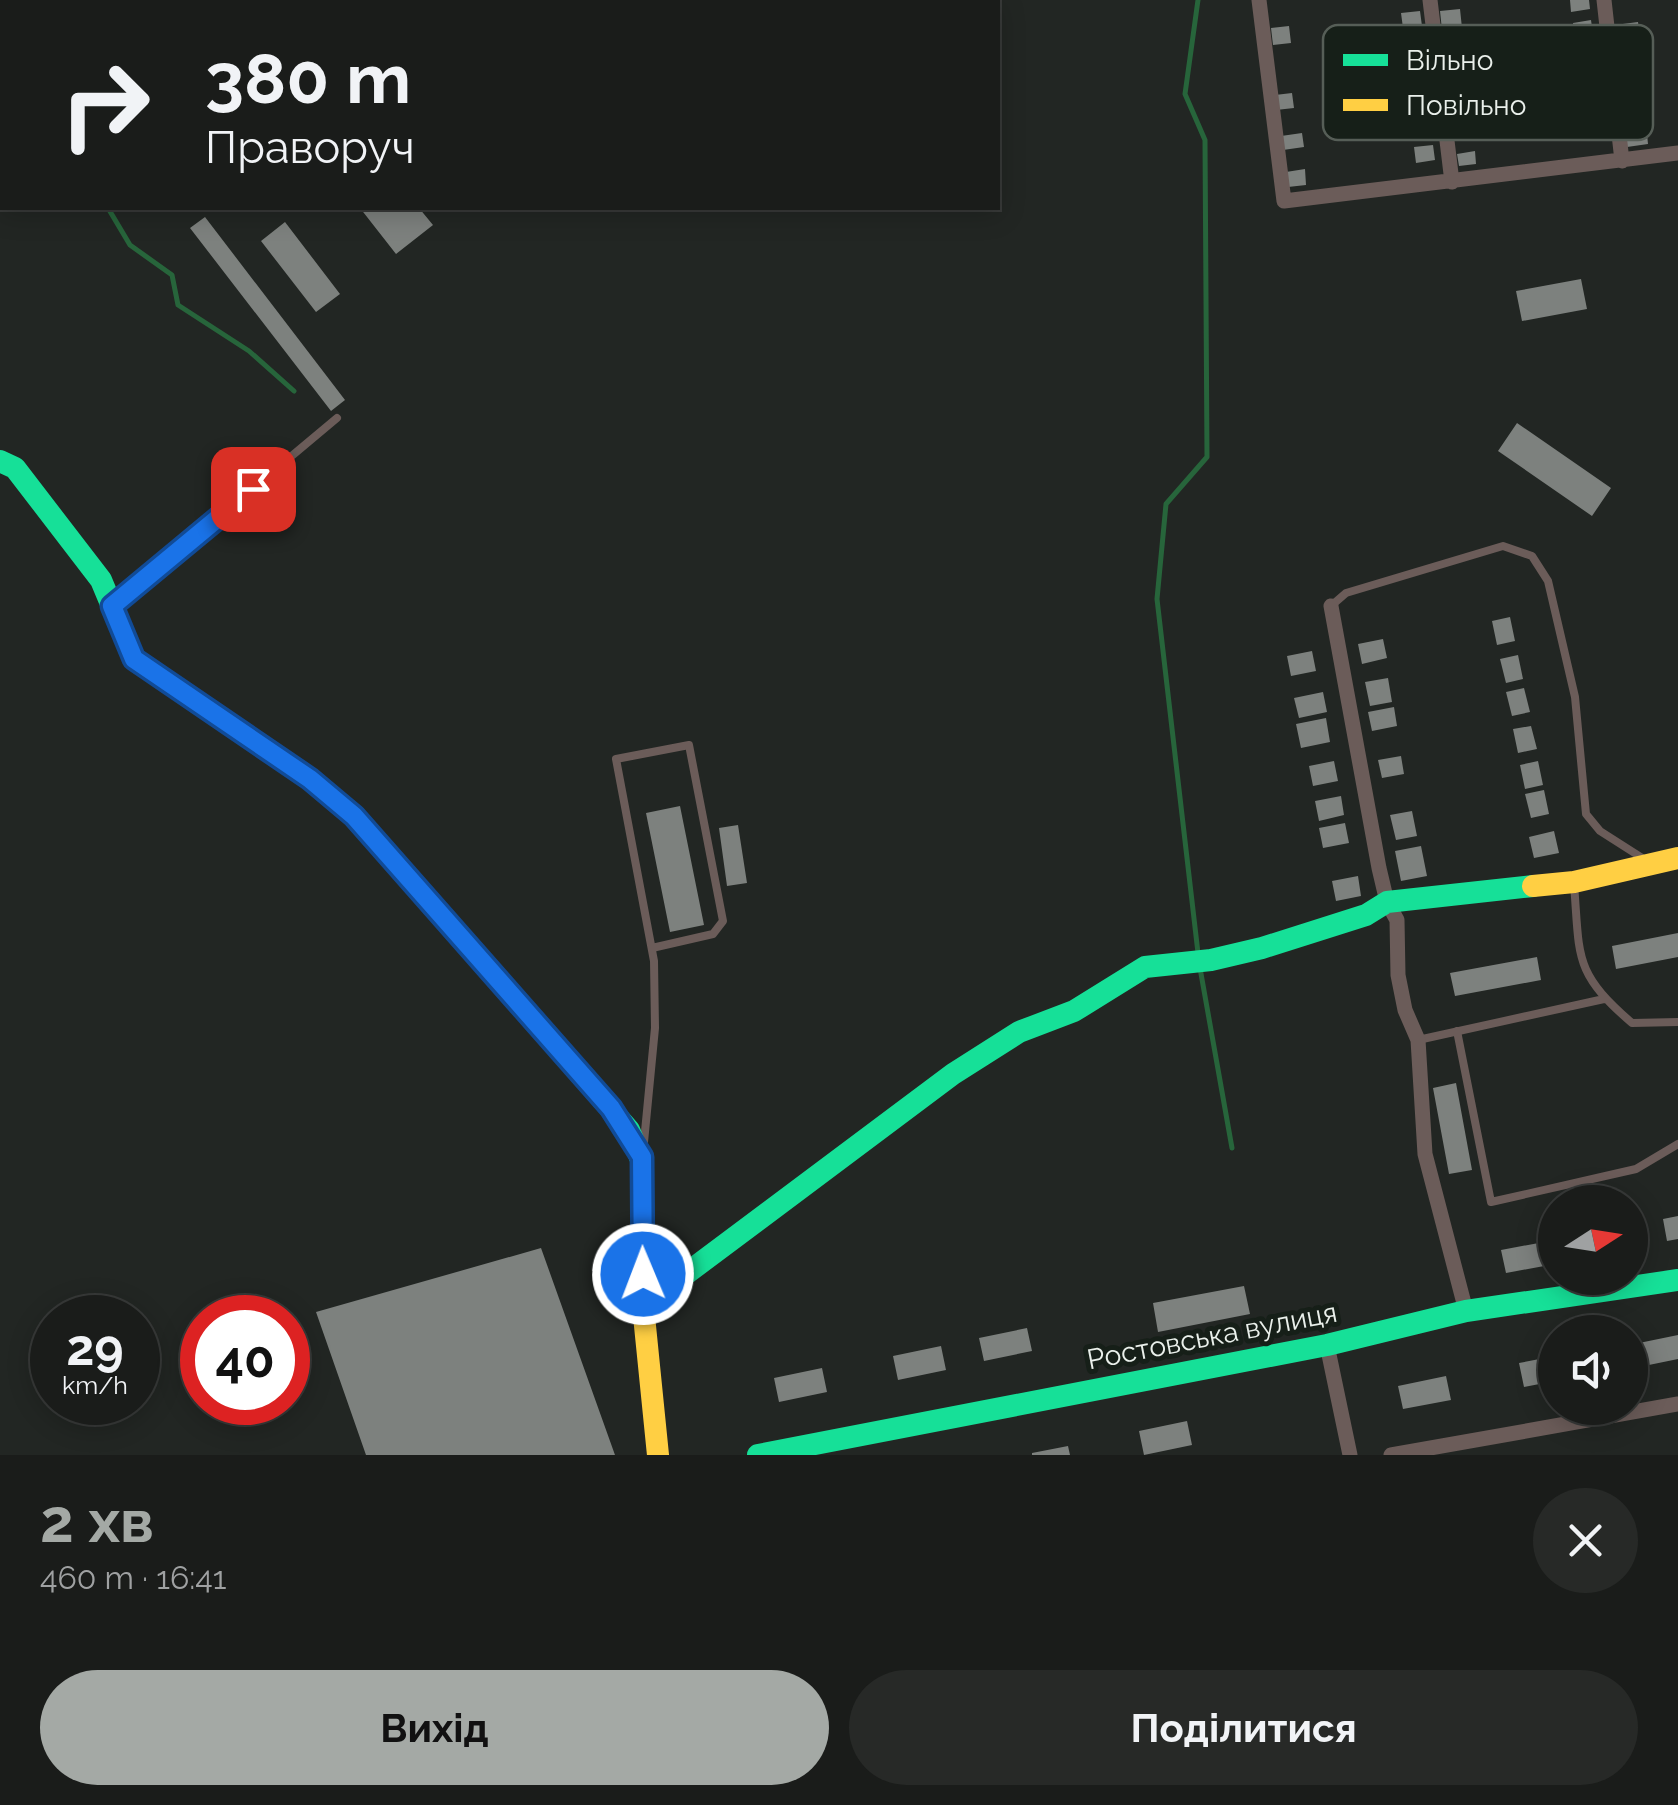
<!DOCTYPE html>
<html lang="uk">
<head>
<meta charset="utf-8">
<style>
  :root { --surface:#1a1c1a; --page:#272927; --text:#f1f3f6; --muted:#9fa1a2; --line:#383a39; --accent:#a4a9a5 }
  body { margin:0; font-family:Raleway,sans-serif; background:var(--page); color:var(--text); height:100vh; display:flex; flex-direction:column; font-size:38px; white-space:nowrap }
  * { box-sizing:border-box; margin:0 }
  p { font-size:32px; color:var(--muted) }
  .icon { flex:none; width:55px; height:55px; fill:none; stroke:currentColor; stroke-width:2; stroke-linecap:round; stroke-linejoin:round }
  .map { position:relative; height:1455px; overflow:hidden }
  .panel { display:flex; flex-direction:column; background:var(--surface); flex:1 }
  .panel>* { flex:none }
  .banner { position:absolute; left:0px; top:0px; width:1000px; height:210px; box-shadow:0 5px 25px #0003,0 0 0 2px var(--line); background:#1a1c1a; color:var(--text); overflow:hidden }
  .needle { width:65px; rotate:78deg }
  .fabs { position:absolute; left:1538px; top:1185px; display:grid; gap:20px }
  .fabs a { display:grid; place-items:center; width:110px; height:110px; border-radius:50%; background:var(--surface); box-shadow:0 5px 25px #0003,0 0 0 2px var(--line); font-size:50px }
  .speed { position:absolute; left:30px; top:1295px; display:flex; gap:20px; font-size:50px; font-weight:700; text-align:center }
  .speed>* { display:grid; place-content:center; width:130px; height:130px; border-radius:50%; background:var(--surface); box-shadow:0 5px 25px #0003,0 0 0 2px var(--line); line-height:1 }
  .speed small { font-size:25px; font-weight:400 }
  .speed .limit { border:15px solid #d22; background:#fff; color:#111 }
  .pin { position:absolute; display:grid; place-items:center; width:85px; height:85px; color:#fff; margin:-42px; border-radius:20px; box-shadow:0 5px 15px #0006 }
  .me { position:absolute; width:110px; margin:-55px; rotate:359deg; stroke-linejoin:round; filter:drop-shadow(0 0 8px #0008) }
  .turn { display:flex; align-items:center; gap:35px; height:210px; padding:0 40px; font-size:45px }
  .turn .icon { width:130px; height:130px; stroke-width:2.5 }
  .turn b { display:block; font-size:70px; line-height:85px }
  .round { display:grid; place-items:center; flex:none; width:105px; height:105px; border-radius:52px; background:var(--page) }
  .headline { display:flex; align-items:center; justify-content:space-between; height:170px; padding:0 40px }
  h1 { font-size:60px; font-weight:700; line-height:75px; color:var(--accent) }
  .button { display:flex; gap:20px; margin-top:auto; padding:20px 40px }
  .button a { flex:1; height:115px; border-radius:60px; background:var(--accent); color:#111; font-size:40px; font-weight:700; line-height:115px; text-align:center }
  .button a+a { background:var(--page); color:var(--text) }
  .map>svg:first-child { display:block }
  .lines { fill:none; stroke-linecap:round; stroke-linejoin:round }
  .stream { stroke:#27653b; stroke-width:5 }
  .building { fill:#7d817e }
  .lane { stroke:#6b5c59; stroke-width:8 }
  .street { stroke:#6b5c59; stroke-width:15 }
  .fast { stroke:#16e098; stroke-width:22 }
  .slow { stroke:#ffcf43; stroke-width:22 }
  .route-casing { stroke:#114b97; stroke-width:25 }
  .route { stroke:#1a73e8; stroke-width:18 }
  .labels { text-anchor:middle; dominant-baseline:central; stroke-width:10; stroke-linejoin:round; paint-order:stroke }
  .street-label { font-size:28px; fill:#eaf0eb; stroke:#161f18 }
  .key { fill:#161f18; stroke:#565e57; stroke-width:2.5 }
  .key-label { font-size:28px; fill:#eaf0eb }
</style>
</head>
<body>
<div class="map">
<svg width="1678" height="1455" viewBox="0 0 1678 1455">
  <rect width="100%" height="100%" fill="#222623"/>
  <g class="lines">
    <path class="stream" d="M 1198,0 L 1185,94 L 1205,140 L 1207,457 L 1166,504 L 1157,599 L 1198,953
      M 0,78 L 2,80
      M 108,208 L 130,245 L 172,275 L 178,305 L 249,351 L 294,391
      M 1200,968 L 1232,1148"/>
  </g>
  <path class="building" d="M 1570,0 L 1589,0 L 1590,9 L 1571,12 Z
    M 1460,9 L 1462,28 L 1442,30 L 1440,11 Z
    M 1420,11 L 1422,26 L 1403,28 L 1401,13 Z
    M 1591,20 L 1593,34 L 1574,36 L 1573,23 Z
    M 1638,22 L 1640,39 L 1617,42 L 1615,25 Z
    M 1289,26 L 1291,43 L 1273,45 L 1271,28 Z
    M 1292,93 L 1294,108 L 1276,110 L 1275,95 Z
    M 1646,124 L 1648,144 L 1627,147 L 1625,126 Z
    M 1302,133 L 1304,147 L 1283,150 L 1281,136 Z
    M 1433,145 L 1435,160 L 1416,163 L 1414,147 Z
    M 1475,151 L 1476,164 L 1459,166 L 1457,154 Z
    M 1305,169 L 1306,185 L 1288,187 L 1286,172 Z
    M 360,208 L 419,208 L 433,225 L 396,254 Z
    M 205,217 L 345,400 L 331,411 L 190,228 Z
    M 285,222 L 340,294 L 316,312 L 261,241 Z
    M 1581,279 L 1587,309 L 1522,321 L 1516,291 Z
    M 1517,423 L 1611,488 L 1592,516 L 1498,451 Z
    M 1510,617 L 1515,641 L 1497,645 L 1492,621 Z
    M 1383,639 L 1387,658 L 1362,664 L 1358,644 Z
    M 1312,651 L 1316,671 L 1291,676 L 1287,656 Z
    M 1518,655 L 1523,679 L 1506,683 L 1500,659 Z
    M 1388,678 L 1392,702 L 1370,706 L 1365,682 Z
    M 1524,688 L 1530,712 L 1512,716 L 1506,692 Z
    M 1323,692 L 1327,712 L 1299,718 L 1294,698 Z
    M 1394,707 L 1397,726 L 1372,731 L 1368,712 Z
    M 1326,718 L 1330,742 L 1301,748 L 1296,724 Z
    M 1531,726 L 1537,749 L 1518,753 L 1513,729 Z
    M 1401,756 L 1404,774 L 1382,778 L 1378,760 Z
    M 1334,761 L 1338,781 L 1313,786 L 1309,766 Z
    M 1538,761 L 1543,785 L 1525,789 L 1520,765 Z
    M 1544,790 L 1549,814 L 1531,818 L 1525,794 Z
    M 1341,796 L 1344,815 L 1319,821 L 1315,801 Z
    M 680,806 L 704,925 L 670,932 L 646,813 Z
    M 1412,811 L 1417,836 L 1396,840 L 1390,815 Z
    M 1345,823 L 1349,843 L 1323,848 L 1319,828 Z
    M 738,825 L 747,883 L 727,886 L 719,828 Z
    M 1554,831 L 1559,853 L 1534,858 L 1529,837 Z
    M 1421,846 L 1427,876 L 1401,881 L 1395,851 Z
    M 1358,876 L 1361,896 L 1336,901 L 1332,881 Z
    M 1678,933 L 1678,957 L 1616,969 L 1612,946 Z
    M 1537,957 L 1541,980 L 1455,996 L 1450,973 Z
    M 1456,1083 L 1472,1170 L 1449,1174 L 1433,1088 Z
    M 1678,1216 L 1678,1239 L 1667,1241 L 1663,1219 Z
    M 1555,1240 L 1555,1264 L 1506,1273 L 1501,1250 Z
    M 541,1248 L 615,1455 L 366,1455 L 316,1312 Z
    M 1244,1286 L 1250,1314 L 1158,1332 L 1153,1303 Z
    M 1027,1328 L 1032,1351 L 984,1361 L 979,1338 Z
    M 1678,1335 L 1678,1359 L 1644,1366 L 1639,1343 Z
    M 941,1346 L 946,1370 L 898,1380 L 893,1356 Z
    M 1555,1356 L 1555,1381 L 1524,1387 L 1519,1363 Z
    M 822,1368 L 827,1392 L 779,1402 L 774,1378 Z
    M 1446,1376 L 1451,1400 L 1403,1409 L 1398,1386 Z
    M 1187,1421 L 1192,1445 L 1144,1455 L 1139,1431 Z
    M 1068,1446 L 1070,1455 L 1032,1455 L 1032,1453 Z"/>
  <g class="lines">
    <path class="lane" d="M 116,603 L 337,418
      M 1331,606 L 1346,593 L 1503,546 L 1532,556 L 1548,581 L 1575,697 L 1586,814 L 1600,831 L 1647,861
      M 1574,884 C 1580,958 1573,972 1632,1023 L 1678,1022
      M 1457,1031 L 1491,1202 L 1636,1169 L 1678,1144
      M 1418,1040 L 1604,999
      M 644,1142 L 655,1028 L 654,961 L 616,759 L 689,745 L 723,921 L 713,934 L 652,948"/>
    <path class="street" d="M 1259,0 L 1284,201 L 1678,153
      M 1430,0 L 1452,182
      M 1604,0 L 1622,161
      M 1331,606 L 1379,868 L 1387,902 L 1397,920 L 1398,975 L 1405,1010 L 1418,1040 L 1425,1154 L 1466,1311
      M 1327,1345 L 1350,1455
      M 1391,1455 L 1678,1404"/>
    <path class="fast" d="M 0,461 L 15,468 L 101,580 L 134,659 L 310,779 L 355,816 L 629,1130 L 642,1162
      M 643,1306 L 953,1074 L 1019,1032 L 1074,1011 L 1145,967 L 1211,960 L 1262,948 L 1366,915 L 1387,902 L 1533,886
      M 758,1455 L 1327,1345 L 1466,1311 L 1678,1280"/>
    <path class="slow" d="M 1533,886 L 1574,882 L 1678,858
      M 642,1162 L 643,1306 L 658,1455"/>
  </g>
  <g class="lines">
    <defs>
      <path id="route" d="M 253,489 L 112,606 L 134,659 L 310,779 L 354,816 L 611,1108 L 642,1157 L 643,1274"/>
    </defs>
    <use href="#route" class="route-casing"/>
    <use href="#route" class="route"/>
  </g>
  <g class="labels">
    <g class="street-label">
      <text transform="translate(1212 1336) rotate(-11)">Ростовська вулиця</text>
    </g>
  </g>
  <rect x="1323" y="25" width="330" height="115" rx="15" class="key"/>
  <rect x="1343" y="54" width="45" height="12" fill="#16e098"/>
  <rect x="1343" y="99" width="45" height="12" fill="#ffcf43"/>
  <g class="key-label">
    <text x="1406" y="70">Вільно</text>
    <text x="1406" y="115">Повільно</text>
  </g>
</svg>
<div class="fabs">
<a><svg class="needle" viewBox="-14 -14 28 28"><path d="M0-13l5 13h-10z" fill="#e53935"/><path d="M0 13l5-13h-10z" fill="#9fa1a2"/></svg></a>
<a><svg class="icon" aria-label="sound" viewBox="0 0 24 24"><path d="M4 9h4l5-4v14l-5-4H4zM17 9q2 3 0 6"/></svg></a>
</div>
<div class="speed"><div>29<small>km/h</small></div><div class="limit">40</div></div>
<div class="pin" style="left:253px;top:489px;background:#d93025"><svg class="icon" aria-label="arrive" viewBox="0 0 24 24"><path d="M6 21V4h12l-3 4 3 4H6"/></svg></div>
<svg class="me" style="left:643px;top:1274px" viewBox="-20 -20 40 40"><circle r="17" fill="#1a73e8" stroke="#fff" stroke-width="3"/><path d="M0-11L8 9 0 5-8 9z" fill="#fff"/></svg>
<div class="banner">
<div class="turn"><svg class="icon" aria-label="right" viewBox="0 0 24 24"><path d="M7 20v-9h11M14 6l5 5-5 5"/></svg><div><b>380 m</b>Праворуч</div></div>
</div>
</div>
<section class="panel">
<div class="headline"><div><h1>2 хв</h1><p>460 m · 16:41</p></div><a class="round"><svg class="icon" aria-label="close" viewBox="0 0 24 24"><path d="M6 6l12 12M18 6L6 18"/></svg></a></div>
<div class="button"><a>Вихід</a><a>Поділитися</a></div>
</section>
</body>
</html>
